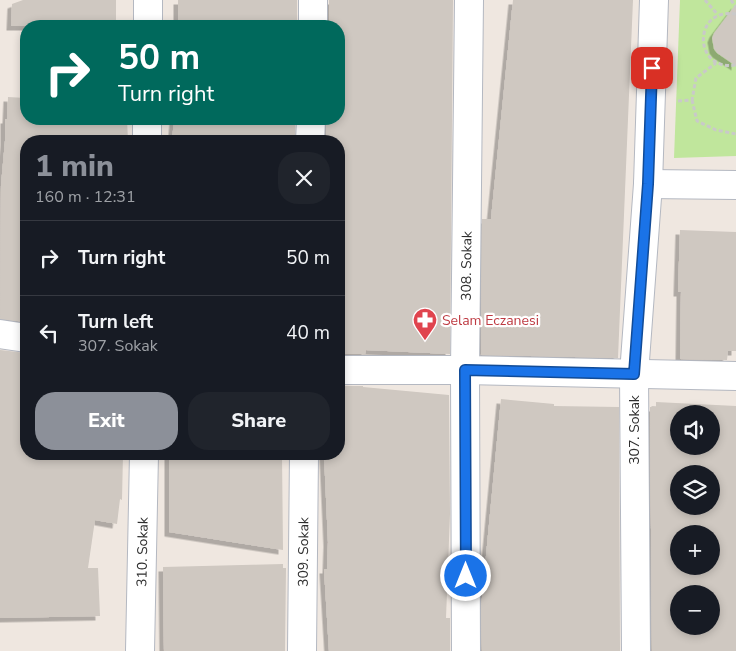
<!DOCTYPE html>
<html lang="en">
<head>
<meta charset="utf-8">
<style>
  :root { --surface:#171b24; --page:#20242c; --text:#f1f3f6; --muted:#9ea1a6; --line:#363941; --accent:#8c9099 }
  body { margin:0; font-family:"Nunito Sans",sans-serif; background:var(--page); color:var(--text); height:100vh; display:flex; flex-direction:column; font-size:19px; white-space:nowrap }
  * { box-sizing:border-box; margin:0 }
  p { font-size:16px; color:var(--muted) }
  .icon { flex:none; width:28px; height:28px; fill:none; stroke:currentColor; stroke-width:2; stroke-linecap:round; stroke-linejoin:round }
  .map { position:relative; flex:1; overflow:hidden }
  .sheet { position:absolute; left:20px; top:135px; width:325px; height:325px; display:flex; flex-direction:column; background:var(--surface); border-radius:20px; box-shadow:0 2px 8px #0003 }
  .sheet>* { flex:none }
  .guide { position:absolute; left:20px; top:20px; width:325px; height:105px; border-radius:20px; box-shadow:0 2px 8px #0003; background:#00695c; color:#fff; overflow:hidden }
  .tools { position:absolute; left:670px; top:405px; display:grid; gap:10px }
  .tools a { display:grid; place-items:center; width:50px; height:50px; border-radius:50%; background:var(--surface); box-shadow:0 2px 8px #0003; font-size:25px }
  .pin { position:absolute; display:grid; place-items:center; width:42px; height:42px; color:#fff; margin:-21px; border-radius:10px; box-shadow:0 2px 8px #0006 }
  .me { position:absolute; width:55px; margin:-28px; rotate:0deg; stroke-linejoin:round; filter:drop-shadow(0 0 4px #0008) }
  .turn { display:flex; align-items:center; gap:18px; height:105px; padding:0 15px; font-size:22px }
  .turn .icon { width:65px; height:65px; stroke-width:2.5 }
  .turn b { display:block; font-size:35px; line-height:42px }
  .round { display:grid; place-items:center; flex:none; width:52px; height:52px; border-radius:20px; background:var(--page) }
  .summary { display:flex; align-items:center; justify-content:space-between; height:85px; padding:0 15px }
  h1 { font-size:30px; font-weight:800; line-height:38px; color:var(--accent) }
  .primary-button { display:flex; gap:10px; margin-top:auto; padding:10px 15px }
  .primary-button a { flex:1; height:58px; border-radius:20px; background:var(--accent); color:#fff; font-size:20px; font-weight:800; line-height:58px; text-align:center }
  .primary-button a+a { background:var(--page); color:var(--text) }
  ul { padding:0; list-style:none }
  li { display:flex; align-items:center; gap:15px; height:75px; padding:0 15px; border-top:1px solid var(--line) }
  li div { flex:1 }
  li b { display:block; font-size:19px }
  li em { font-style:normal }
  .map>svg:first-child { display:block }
  .green { fill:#c0e69c }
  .building { fill:#cfc8c1; fill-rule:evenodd; filter:url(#shadow) }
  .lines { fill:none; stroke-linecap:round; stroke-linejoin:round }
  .minor-casing { stroke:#b4b8c1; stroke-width:30 }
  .path { stroke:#c9c9c9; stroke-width:3; stroke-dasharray:4 2.5; stroke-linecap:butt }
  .minor { stroke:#fff; stroke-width:28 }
  .route-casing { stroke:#114b97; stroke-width:12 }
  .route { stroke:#1a73e8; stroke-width:9 }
  .labels { text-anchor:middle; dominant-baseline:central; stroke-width:4.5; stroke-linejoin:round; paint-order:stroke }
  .street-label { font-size:14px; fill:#2e2e2e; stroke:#fff }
  .health-label { font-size:14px; fill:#be3a42; stroke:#fff; text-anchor:start }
</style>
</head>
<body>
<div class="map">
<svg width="736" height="651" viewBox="0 0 736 651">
  <defs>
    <filter id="shadow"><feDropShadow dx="-4.5" dy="4.5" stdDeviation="0" flood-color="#0004"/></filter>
  </defs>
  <rect width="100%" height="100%" fill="#efe7e0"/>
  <path class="green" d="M 680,0 L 736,0 L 736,156 L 674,158 Z"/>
  <path class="building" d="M 23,0 L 116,0 L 116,26 L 11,26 L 12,4 Z
    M 178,0 L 297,0 L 297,26 L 178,26 Z
    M 329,0 L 453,0 L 450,354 L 366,350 L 365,354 L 339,354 L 339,141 L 326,141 L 326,119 L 339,119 L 339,26 L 329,26 Z
    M 513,0 L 633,0 L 618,358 L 481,355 L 482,219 L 491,219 Z
    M 736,4 L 736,66 L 717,53 L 714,49 L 712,38 L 714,33 Z
    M 8,97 L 26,98 L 26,119 L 127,119 L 128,141 L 26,141 L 26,322 L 0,319 L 1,185 L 5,141 L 5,119 L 7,119 Z
    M 174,119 L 295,119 L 295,141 L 172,141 Z
    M 680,230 L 736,232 L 736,351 L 728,351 L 727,360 L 680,359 L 681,292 L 678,292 Z
    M 0,350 L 26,353 L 26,454 L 123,454 L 122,500 L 120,499 L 117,524 L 95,520 L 88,568 L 98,568 L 100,616 L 0,618 Z
    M 339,386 L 363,386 L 363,387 L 449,395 L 450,514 L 446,618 L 450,618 L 450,651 L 329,651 L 324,569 L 327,569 L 328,542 L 324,454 L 339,454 Z
    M 501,399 L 554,404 L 554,406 L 619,407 L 620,651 L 482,651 L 481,608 Z
    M 656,402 L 736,406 L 736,651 L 652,651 L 650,407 L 656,407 ZM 679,414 L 711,414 L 711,446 L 679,446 ZM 679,474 L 711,474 L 711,506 L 679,506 ZM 679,534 L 711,534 L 711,566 L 679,566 ZM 679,594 L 711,594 L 711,626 L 679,626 Z
    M 169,454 L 282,454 L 283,550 L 169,532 Z
    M 283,564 L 283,568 L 286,568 L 285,651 L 164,651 L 163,567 Z"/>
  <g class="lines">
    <defs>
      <g id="minor">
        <path d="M 148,26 L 148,0"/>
        <path d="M 313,26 L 313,0"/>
        <path d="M 147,141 L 147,119"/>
        <path d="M 310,141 L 311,119"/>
        <path d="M 648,184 L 736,185"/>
        <path d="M 0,334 L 26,338"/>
        <path d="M 339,370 L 465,370 L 736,376"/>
        <path id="s1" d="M 140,651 L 144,454"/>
        <path id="s2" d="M 302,651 L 304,454"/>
        <path id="s3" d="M 466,651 L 465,370 L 469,0"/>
        <path d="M 636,651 L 634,374 L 648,184 L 654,0"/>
      </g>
    </defs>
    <use href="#minor" class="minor-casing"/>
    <path class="path" d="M 705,0 L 718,15
      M 731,0 L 736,7
      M 736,14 C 692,7 693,72 736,65
      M 692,100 L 697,121 L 716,130 L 736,134
      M 678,101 L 692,100 L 696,78 L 716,63"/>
    <use href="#minor" class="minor"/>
  </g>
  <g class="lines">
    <defs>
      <path id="route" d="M 466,576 L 465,370 L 634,374 L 648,184 L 652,68"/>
    </defs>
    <use href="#route" class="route-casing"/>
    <use href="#route" class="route"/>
  </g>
  <defs>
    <symbol id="pharmacy-pin" viewBox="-11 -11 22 30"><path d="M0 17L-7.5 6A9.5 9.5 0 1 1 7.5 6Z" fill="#e0444e" stroke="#fff"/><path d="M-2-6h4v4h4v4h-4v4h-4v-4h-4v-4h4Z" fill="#fff"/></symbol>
  </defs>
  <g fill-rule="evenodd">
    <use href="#pharmacy-pin" x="411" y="306" width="28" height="38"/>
  </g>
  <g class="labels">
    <g class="street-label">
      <text stroke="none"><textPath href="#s3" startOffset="385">308. Sokak</textPath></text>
      <text transform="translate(634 430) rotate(-90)">307. Sokak</text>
      <text stroke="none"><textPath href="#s1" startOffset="99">310. Sokak</textPath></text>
      <text stroke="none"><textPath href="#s2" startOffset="99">309. Sokak</textPath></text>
    </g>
    <g class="health-label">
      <text x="442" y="320">Selam Eczanesi</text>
    </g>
  </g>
</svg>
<div class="tools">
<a><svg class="icon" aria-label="sound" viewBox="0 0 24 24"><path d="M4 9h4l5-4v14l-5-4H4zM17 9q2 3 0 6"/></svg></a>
<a><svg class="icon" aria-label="layers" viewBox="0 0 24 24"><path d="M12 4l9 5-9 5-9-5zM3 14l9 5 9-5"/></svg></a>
<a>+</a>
<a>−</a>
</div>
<div class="pin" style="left:652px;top:68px;background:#d93025"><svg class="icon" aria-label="arrive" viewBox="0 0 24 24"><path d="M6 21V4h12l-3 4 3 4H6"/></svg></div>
<svg class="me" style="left:466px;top:576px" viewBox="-20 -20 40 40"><circle r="17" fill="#1a73e8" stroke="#fff" stroke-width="3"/><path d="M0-11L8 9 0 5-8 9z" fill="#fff"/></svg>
<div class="guide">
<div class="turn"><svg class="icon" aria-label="right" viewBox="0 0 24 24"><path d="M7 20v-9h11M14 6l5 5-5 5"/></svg><div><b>50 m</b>Turn right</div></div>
</div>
<section class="sheet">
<div class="summary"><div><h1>1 min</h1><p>160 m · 12:31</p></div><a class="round"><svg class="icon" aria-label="close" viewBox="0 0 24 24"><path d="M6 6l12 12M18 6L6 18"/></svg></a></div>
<ul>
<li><svg class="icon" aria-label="right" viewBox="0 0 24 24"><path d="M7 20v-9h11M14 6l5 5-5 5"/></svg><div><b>Turn right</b></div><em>50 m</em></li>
<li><svg class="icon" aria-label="left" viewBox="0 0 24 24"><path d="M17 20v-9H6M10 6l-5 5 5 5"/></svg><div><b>Turn left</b><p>307. Sokak</p></div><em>40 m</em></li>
</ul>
<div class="primary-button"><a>Exit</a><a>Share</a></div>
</section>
</div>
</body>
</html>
